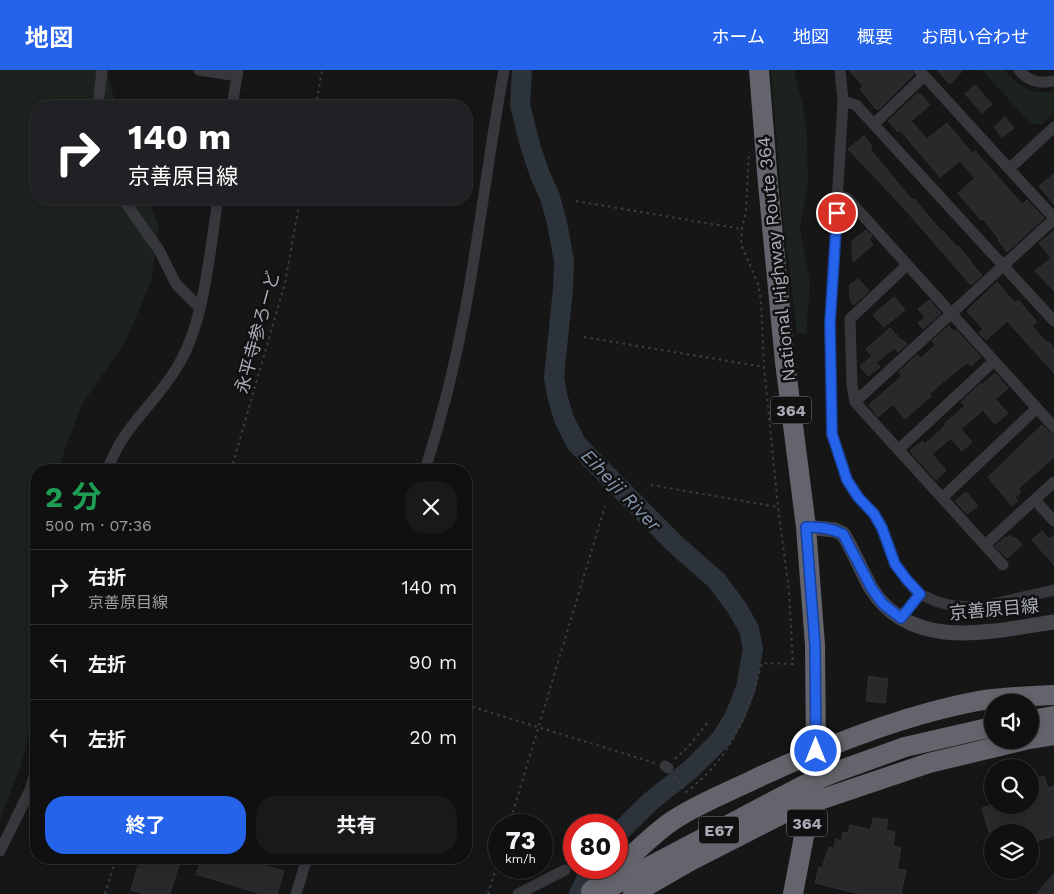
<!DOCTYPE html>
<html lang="ja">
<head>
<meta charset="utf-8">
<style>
  :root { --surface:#101011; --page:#19191a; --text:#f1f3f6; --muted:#9c9d9f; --line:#303031; --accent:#2563eb }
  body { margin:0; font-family:"Work Sans","Noto Sans JP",sans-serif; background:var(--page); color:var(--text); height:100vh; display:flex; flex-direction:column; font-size:19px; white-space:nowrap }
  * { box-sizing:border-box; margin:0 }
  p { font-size:16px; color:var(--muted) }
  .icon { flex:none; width:28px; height:28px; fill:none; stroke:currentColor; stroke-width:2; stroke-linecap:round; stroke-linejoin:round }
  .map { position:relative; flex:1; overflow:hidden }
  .side { position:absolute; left:30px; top:394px; width:442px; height:400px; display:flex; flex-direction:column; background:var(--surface); border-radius:20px; box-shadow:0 2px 8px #0003,0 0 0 1px var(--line) }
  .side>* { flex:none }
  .guide { position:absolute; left:30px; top:30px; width:442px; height:105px; border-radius:20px; box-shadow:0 2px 8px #0003,0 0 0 1px var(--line); background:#202124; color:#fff; overflow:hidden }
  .fabs { position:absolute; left:984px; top:624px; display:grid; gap:10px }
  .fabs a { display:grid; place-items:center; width:55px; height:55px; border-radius:50%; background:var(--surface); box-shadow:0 2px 8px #0003,0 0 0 1px var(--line); font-size:25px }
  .speed { position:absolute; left:488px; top:744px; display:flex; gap:10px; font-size:25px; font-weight:700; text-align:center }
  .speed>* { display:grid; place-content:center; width:65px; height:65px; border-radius:50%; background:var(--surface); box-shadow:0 2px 8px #0003,0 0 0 1px var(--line); line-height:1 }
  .speed small { font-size:12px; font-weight:400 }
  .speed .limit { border:8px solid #d22; background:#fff; color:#111 }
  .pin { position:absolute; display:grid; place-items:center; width:42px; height:42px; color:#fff; margin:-21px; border:2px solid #fff; border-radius:50%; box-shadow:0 1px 5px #0007 }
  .me { position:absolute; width:55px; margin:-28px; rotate:0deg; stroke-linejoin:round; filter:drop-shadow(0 0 4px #0008) }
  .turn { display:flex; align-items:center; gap:18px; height:105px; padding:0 15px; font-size:22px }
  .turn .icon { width:65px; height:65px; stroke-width:2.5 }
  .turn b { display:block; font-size:35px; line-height:42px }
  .round { display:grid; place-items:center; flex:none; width:52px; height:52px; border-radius:20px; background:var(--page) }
  .summary { display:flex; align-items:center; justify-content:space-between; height:85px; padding:0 15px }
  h1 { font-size:30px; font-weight:700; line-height:38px; color:#1e9e55 }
  .action { display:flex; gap:10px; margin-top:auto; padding:10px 15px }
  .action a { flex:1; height:58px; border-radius:20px; background:var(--accent); color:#fff; font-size:20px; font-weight:700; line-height:58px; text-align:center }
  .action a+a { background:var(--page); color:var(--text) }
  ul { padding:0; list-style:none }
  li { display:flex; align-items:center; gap:15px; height:75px; padding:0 15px; border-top:1px solid var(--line) }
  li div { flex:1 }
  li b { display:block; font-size:19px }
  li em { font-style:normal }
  header { display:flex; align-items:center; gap:30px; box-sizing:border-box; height:70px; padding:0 25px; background:var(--accent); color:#fff }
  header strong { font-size:24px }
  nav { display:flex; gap:28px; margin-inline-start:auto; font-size:18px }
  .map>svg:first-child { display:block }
  .green { fill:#1c221e }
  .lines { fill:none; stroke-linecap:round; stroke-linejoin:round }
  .river { stroke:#2d333a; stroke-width:20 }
  .building { fill:#29292b; stroke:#303033 }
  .path { stroke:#3d3e43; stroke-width:2; stroke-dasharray:2.5 4; stroke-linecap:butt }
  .street { stroke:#37383c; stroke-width:11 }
  .secondary { stroke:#45464c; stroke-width:15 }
  .highway { stroke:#64656c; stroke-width:20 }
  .highway-bridge { stroke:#64656c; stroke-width:20 }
  .route-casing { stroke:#184099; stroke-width:12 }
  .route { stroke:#2563eb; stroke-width:9 }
  .labels { text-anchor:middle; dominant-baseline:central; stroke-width:5; stroke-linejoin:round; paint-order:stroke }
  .shield { fill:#111112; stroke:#7b7e85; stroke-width:1 }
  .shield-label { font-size:16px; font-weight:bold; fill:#a9acb6 }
  .street-label { font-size:18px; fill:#a9acb6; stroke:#111112 }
  .water-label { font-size:19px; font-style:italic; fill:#8496ad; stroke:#111112 }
</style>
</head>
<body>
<header>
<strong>地図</strong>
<nav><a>ホーム</a><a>地図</a><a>概要</a><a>お問い合わせ</a></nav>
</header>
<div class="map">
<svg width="1054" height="824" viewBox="0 0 1054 824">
  <rect width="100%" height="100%" fill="#161617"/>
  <path class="green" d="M 0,0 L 107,0 L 116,36 L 36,36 L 36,129 L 149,129 L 159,157 L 151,212 L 125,272 L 83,333 L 68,370 L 58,400 L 36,400 L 36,636 L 21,696 L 0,749 Z
    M 771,0 L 796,0 L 795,6 L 803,34 L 807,66 L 808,115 L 800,158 L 810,212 L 806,264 L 797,263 L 783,148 Z
    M 982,0 L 1005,0 C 1019,16 1032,26 1054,21 L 1054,42 L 1041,55 L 1030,53 Z"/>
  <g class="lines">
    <path class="river" d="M 522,0 L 520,35 L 530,75 L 540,105 L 550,127 L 557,153 L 564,191 L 563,219 L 554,307 L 557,325 L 564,349 L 576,373 L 592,390 L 674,473 L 717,511 L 737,538 L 749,559 L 753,579 L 746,618 L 734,648 L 721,669 L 691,699 L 651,731 L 616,765
      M 579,824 L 592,798"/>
  </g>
  <path class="building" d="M 849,0 L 912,0 L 913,5 L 879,39 L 876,39 L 860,19 L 863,16 Z
    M 937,0 L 963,0 L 950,14 Z
    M 975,15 L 992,34 L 982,43 L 965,24 Z
    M 918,23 L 919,25 L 921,24 L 930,35 L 911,51 L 927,69 L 947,53 L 972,83 L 975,81 L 1022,134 L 1027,130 L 1044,148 L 1007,182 L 998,170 L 999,169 L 983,149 L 981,150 L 958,123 L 975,108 L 960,91 L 940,107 L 900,60 L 898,62 L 888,51 Z
    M 1005,47 L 1014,58 L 1002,67 L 994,57 Z
    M 864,66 L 872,76 L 870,79 L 912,130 L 914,129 L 942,162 L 943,161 L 957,177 L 958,176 L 971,191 L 970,192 L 982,205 L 971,215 L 902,136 L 848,79 Z
    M 1054,104 L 1054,134 L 1039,116 Z
    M 866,160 L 872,166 L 869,169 L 873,175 L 853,192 L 852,171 Z
    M 1054,161 L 1054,221 L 1035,201 L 1051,188 L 1039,173 Z
    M 858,209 L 869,221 L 854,235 L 850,230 L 850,215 Z
    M 997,212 L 1015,233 L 1018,230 L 1037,252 L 1032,256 L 1047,273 L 1049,272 L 1054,278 L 1054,303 L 1007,251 L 986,270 L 979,263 L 983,259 L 967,241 Z
    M 894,227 L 905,240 L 884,257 L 873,245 Z
    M 929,230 L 941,243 L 923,259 L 918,253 L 925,247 L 918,239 Z
    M 949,256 L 954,262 L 956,260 L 981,287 L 971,296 L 968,292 L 943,312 L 929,324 L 931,326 L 905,349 L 893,334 L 878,347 L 869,335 L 902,306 L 899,302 L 917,285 L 921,288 L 936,275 L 932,271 Z
    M 890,258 L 902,271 L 903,270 L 907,274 L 898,282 L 894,278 L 877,292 L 866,279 Z
    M 871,287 L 880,297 L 868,306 L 860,296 Z
    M 995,303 L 1008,318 L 995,329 L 1008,343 L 995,354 L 983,340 L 961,359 L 972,372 L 962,381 L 951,368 L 932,384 L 946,400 L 936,410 L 910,381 L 922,371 L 925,374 L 941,360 L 946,354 L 945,353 L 965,336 L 961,332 L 981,313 L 982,315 Z
    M 1042,355 L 1049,362 L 1054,364 L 1054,387 L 1018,419 L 1021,422 L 1015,427 L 1018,430 L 1012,436 L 988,407 Z
    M 966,422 L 978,436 L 967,444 L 955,431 Z
    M 1042,461 L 1049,469 L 1054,465 L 1054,495 L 1032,470 Z
    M 1010,465 L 1013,469 L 1015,467 L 1022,475 L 1007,488 L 995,476 L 1005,467 L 1007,468 Z
    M 869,606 L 888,609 L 885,633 L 866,631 Z
    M 1044,706 L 1048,718 L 1054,716 L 1054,766 L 1030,773 L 1030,762 L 989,762 L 982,738 L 992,735 L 1030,735 L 1030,710 Z
    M 873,748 L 888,750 L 886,760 L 895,762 L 893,776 L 901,778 L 897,799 L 906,800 L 901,824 L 860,824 L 815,813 L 819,797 L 822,798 L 829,777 L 834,778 L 836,769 L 841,771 L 843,762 L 848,763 L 850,755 L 871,760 Z
    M 140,788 L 181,788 L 170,824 L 145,824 L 131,820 Z
    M 202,788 L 241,788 L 284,801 L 277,824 L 261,824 L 196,804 Z
    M 1054,804 L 1054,824 L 1036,824 Z"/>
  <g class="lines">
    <path class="path" d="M 316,36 L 322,0
      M 576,131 L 742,159
      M 584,267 L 764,297
      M 231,400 L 285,213 L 300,129
      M 651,415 L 778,437
      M 466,635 L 655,693
      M 675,689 L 689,676 L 709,651
      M 674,706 L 686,722 C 733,686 746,647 762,593 L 793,594 L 789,521 L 778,437 L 764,297 L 761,230 L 758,214 L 741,174 L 742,159 L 746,141 L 749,82
      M 509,755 L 605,436
      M 105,824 L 116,788
      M 488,824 L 499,788"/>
    <path class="street" d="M 199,0 L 237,6
      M 840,0 L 843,31 L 830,253 L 832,364 L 847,410 L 858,427 L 874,443 L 882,458 L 895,494 L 907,510 L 919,524 L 938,532 L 954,536 L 980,537 L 1054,520
      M 919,0 L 1054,148
      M 1019,0 C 1028,12 1040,14 1054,11
      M 843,31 L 856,35 L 1054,251
      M 98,36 L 102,0
      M 232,36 L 238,0
      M 874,54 L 924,6
      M 1010,98 L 1054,57
      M 838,125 L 847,128 L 1054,357
      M 123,129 L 159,180 L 176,214 L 200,238
      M 855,332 L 852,315 L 850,249 L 907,195
      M 898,380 L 994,291
      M 108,400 C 120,358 160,330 180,292 C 205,248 210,179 218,129
      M 425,400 C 442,347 455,295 465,241 C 480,161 489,80 504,0
      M 942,428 L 1037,338
      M 1035,430 L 1054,451
      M 985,475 L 1054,412
      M 1003,495 L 855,332 L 1054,149
      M 901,548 L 919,524
      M 665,696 L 668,698
      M 0,781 L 30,720 L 36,700
      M 296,824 L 307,788
      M 518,824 L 565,800"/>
    <path class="secondary" d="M 806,457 L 835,460 L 843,464 C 854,481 861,501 871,518 C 911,583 993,561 1054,552"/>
    <path class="highway" d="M 759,0 L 768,114 L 785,292 L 806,457 L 815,575 L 816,681 L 813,719 L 793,824
      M 1030,650 L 1054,646
      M 1030,669 L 1054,665
      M 841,700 L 905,677 L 992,657
      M 591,821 C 620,800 643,771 672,751 C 697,734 726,723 753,710 C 823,677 902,645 978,631 C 1003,627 1029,626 1054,625
      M 633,824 L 690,791 L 790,740 L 929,693 L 1025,670"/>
    <path class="highway-bridge" d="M 597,824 L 806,714 L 841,700"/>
  </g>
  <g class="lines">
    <defs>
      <path id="route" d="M 816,681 L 815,575 L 806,457 C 820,457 831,458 843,464 L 872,519 L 883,534 L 901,548 L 920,524 L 907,510 L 895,494 L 882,458 L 874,444 L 858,427 L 847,410 L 832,364 L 830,253 L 837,143"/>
    </defs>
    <use href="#route" class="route-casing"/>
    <use href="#route" class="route"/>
  </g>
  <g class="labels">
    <g class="shield">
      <rect x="771" y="326.5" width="40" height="27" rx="4"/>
      <rect x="787" y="739.5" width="40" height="27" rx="4"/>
      <rect x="699" y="746.5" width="40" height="27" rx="4"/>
    </g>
    <g class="shield-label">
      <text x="791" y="340">364</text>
      <text x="807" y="753">364</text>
      <text x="719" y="760">E67</text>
    </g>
    <g class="street-label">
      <text transform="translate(776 189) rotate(-96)">National Highway Route 364</text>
      <text transform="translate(257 262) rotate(-75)">永平寺参ろーど</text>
      <text transform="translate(994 539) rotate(-5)">京善原目線</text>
    </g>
    <g class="water-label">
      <text transform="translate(621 420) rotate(46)">Eiheiji River</text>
    </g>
  </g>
</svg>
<div class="fabs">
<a><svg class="icon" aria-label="sound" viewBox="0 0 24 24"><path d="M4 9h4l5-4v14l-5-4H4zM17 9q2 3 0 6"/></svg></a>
<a><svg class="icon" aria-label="search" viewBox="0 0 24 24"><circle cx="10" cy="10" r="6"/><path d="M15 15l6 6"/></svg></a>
<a><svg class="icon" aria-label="layers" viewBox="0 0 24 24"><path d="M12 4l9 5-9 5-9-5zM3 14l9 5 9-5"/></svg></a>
</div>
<div class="speed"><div>73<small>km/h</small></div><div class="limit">80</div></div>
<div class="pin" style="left:837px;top:143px;background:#d93025"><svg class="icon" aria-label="arrive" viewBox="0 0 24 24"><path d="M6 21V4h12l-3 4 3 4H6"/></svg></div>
<svg class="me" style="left:816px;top:681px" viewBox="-20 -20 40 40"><circle r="17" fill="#2563eb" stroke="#fff" stroke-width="3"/><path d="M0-11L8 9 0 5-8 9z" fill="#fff"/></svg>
<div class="guide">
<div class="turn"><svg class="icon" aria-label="right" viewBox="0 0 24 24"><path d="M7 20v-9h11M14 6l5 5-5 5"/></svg><div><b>140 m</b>京善原目線</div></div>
</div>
<section class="side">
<div class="summary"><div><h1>2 分</h1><p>500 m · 07:36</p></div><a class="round"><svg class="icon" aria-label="close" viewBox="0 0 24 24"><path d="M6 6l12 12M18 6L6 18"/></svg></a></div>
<ul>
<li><svg class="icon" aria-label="right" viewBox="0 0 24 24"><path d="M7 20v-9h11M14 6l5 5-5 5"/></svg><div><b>右折</b><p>京善原目線</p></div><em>140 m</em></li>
<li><svg class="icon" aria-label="left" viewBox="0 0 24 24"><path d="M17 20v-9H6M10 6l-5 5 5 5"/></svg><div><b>左折</b></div><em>90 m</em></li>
<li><svg class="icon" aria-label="left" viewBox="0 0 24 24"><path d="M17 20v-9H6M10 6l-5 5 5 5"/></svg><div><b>左折</b></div><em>20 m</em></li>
</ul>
<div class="action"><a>終了</a><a>共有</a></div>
</section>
</div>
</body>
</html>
